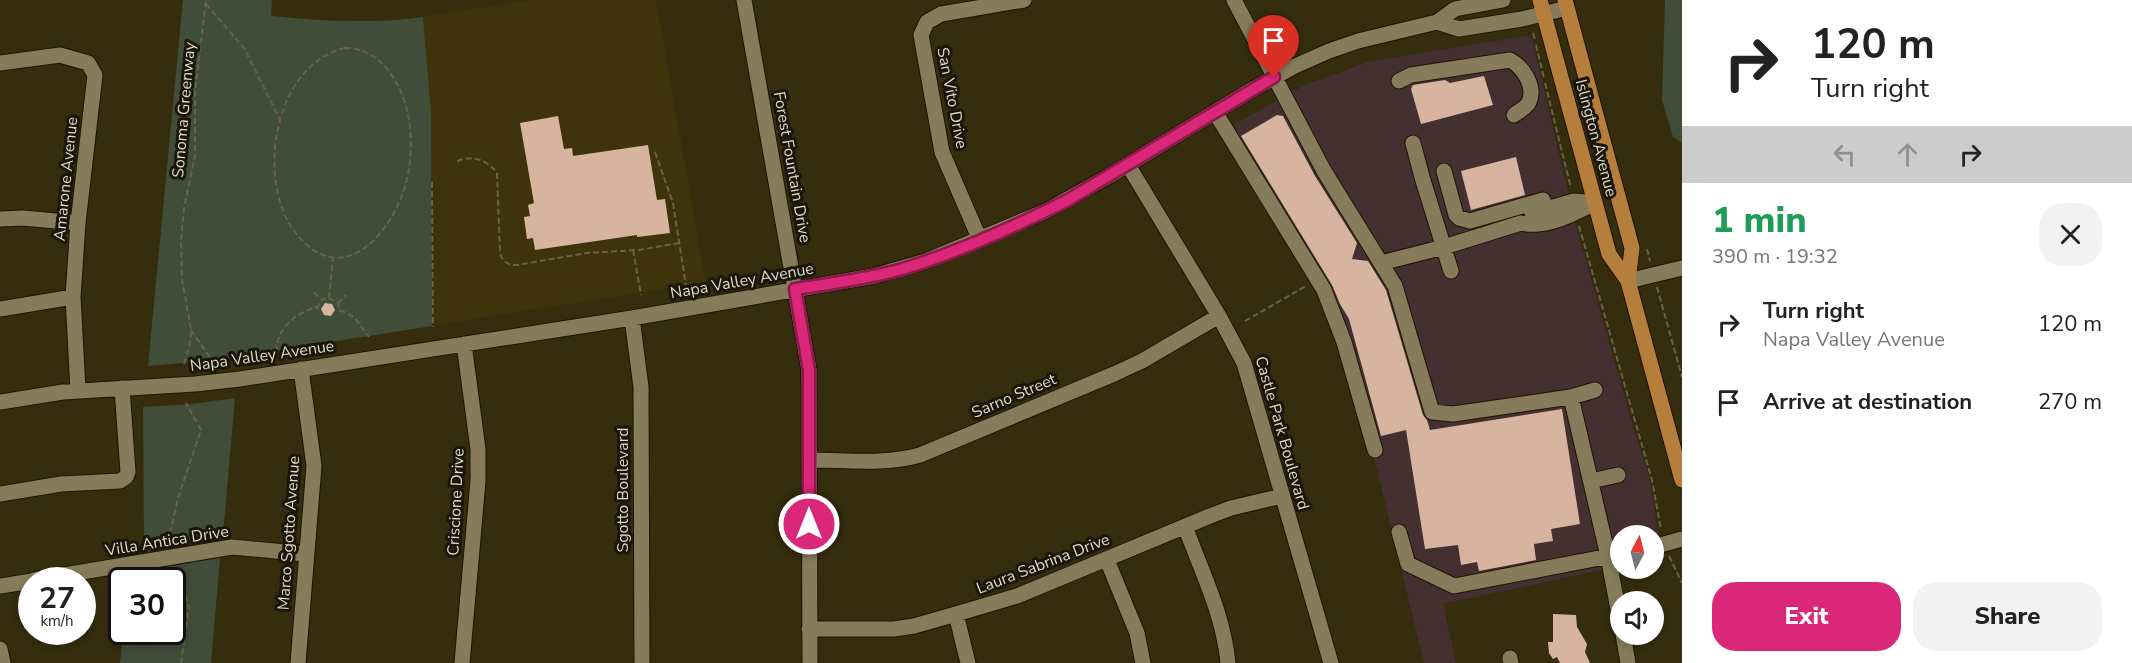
<!DOCTYPE html>
<html lang="en">
<head>
<meta charset="utf-8">
<style>
  :root { --surface:#fff; --page:#f2f2f2; --text:#222; --muted:#767676; --accent:#db2777 }
  body { margin:0; font-family:"Nunito Sans",sans-serif; background:var(--page); color:var(--text); height:100vh; display:flex; flex-direction:column; font-size:22px; white-space:nowrap }
  * { box-sizing:border-box; margin:0 }
  p { font-size:20px; color:var(--muted) }
  .icon { flex:none; width:33px; height:33px; fill:none; stroke:currentColor; stroke-width:2; stroke-linecap:round; stroke-linejoin:round }
  .map { position:relative; flex:1; overflow:hidden }
  .details { display:flex; flex-direction:column; background:var(--surface); width:450px }
  .details>* { flex:none }
  .guide { background:#fff; color:var(--text); overflow:hidden }
  .needle { width:39px; rotate:7deg }
  .fabs { position:absolute; left:1610px; top:525px; display:grid; gap:12px }
  .fabs a { display:grid; place-items:center; width:54px; height:54px; border-radius:50%; background:var(--surface); box-shadow:0 3px 9px #0003; font-size:30px }
  .speed { position:absolute; left:18px; top:567px; display:flex; gap:12px; font-size:30px; font-weight:700; text-align:center }
  .speed>* { display:grid; place-content:center; width:78px; height:78px; border-radius:50%; background:var(--surface); box-shadow:0 3px 9px #0003; line-height:1 }
  .speed small { font-size:15px; font-weight:400 }
  .speed .limit { border:3px solid #111; border-radius:9px; background:#fff; color:#111 }
  .pin { position:absolute; display:grid; place-items:center; width:51px; height:51px; color:#fff; margin:-62px -26px; border-radius:50% 50% 50% 0; rotate:-45deg; box-shadow:0 0 6px #0007 }
  .pin .icon { rotate:45deg }
  .me { position:absolute; width:66px; margin:-33px; rotate:0deg; stroke-linejoin:round; filter:drop-shadow(0 0 4px #0008) }
  .turn { display:flex; align-items:center; gap:21px; height:126px; padding:0 30px; font-size:27px }
  .turn .icon { width:78px; height:78px; stroke-width:2.5 }
  .turn b { display:block; font-size:42px; line-height:51px }
  .lanes { display:flex; align-items:center; height:57px; padding:0 30px; background:#0003; justify-content:center; gap:30px; direction:ltr }
  .lanes .off { opacity:.35 }
  .round { display:grid; place-items:center; flex:none; width:63px; height:63px; border-radius:24px; background:var(--page) }
  .overview { display:flex; align-items:center; justify-content:space-between; height:102px; padding:0 30px }
  h1 { font-size:36px; font-weight:800; line-height:45px; color:#1e9e55 }
  .cta { display:flex; gap:12px; margin-top:auto; padding:12px 30px }
  .cta a { flex:1; height:69px; border-radius:24px; background:var(--accent); color:#fff; font-size:24px; font-weight:800; line-height:69px; text-align:center }
  .cta a+a { background:var(--page); color:var(--text) }
  ul { padding:0; list-style:none }
  li { display:flex; align-items:center; gap:18px; height:78px; padding:0 30px }
  li div { flex:1 }
  li b { display:block; font-size:22px }
  li em { font-style:normal }
  main { display:flex; flex:1; min-height:0 }
  .map>svg:first-child { display:block }
  .commercial { fill:#442f31 }
  .built { fill:#3e330a }
  .green { fill:#404d39 }
  .building { fill:#d7b49f }
  .lines { fill:none; stroke-linecap:round; stroke-linejoin:round }
  .minor-casing { stroke:#1e1500; stroke-width:17 }
  .major-casing { stroke:#1e1500; stroke-width:17 }
  .path { stroke:#6a6247; stroke-width:2; stroke-dasharray:6 3; stroke-linecap:butt }
  .minor { stroke:#867c5b; stroke-width:15 }
  .major { stroke:#b57e3d; stroke-width:15 }
  .route-casing { stroke:#8e194d; stroke-width:15 }
  .route { stroke:#db2777; stroke-width:10 }
  .labels { text-anchor:middle; dominant-baseline:central; stroke-width:6; stroke-linejoin:round; paint-order:stroke }
  .street-label { font-size:16px; fill:#dfdac8; stroke:#1a1609 }
</style>
</head>
<body>
<main>
<div class="map">
<svg width="1682" height="663" viewBox="0 0 1682 663">
  <rect width="100%" height="100%" fill="#362d0e"/>
  <path class="commercial" d="M 1526,36 L 1532,38 L 1575,222 L 1627,406 L 1650,480 L 1658,532 L 1667,556 L 1653,559 L 1653,536 L 1620,536 L 1620,566 L 1443,604 L 1456,663 L 1424,663 L 1346,342 L 1238,137 L 1235,124 L 1305,85 L 1368,62 Z"/>
  <path class="built" d="M 529,0 L 656,0 L 706,282 L 432,326 L 431,112 L 423,17 Z"/>
  <path class="green" d="M 183,0 L 272,0 L 271,16 C 322,21 371,24 423,17 L 431,112 L 432,326 L 215,360 L 148,366 Z
    M 1665,0 L 1682,0 L 1682,143 L 1673,137 L 1662,100 Z
    M 235,398 L 223,535 L 144,544 L 143,407 L 192,404 Z
    M 220,558 L 211,663 L 120,663 L 123,632 L 172,632 L 172,580 L 129,580 L 130,573 Z"/>
  <path class="building" d="M 1484,76 L 1493,105 L 1421,124 L 1411,89 L 1413,85 L 1445,80 L 1450,83 Z
    M 1277,115 L 1283,116 L 1315,176 L 1357,243 L 1352,259 L 1368,261 L 1386,290 L 1423,415 L 1427,420 L 1430,430 L 1562,409 L 1580,524 L 1551,529 L 1553,541 L 1534,544 L 1536,560 L 1479,571 L 1477,562 L 1461,565 L 1458,545 L 1425,549 L 1406,430 L 1381,436 L 1349,319 L 1340,304 L 1332,285 L 1241,136 Z
    M 558,116 L 564,149 L 572,148 L 573,156 L 648,145 L 657,200 L 665,199 L 670,233 L 637,237 L 637,235 L 535,250 L 533,238 L 527,239 L 524,217 L 530,216 L 528,205 L 534,203 L 520,123 Z
    M 1516,157 L 1525,195 L 1471,210 L 1461,171 Z
    M 325,303 L 332,304 L 335,310 L 331,316 L 324,315 L 321,309 Z
    M 1553,614 L 1576,615 L 1577,627 L 1587,644 L 1585,652 L 1590,663 L 1560,663 L 1557,657 L 1553,659 L 1549,653 L 1548,642 L 1553,642 Z"/>
  <g class="lines">
    <defs>
      <path id="minor" d="M 744,0 L 809,370 L 810,663
        M 1234,0 L 1324,171 L 1395,286 L 1432,412 L 1453,414 L 1571,397 L 1608,556 L 1620,620
        M 1437,22 L 1459,29 L 1522,19 L 1567,8
        M 0,63 L 60,55 L 88,63 L 95,75 L 78,223 L 73,297 L 78,390
        M 1399,81 L 1411,75 L 1510,60 C 1523,67 1536,86 1529,102 C 1527,107 1519,111 1514,115
        M 1215,112 L 1324,290 L 1344,342 L 1375,450
        M 1413,143 L 1422,177 L 1451,271
        M 1128,165 L 1219,316 L 1244,363 L 1331,663
        M 1444,171 L 1456,215 L 1459,218 L 1470,221 L 1543,200
        M 1532,213 L 1574,201 L 1595,203
        M 0,219 L 23,218 L 78,223
        M 980,240 L 942,152 L 921,35 L 927,22 L 941,14 L 1024,0
        M 1381,263 L 1444,247 L 1521,223 C 1547,229 1573,214 1595,203
        M 1628,281 L 1682,268
        M 0,309 L 73,297
        M 632,318 L 641,387 L 642,663
        M 1571,397 L 1595,390
        M 0,402 L 63,392 L 195,384 L 240,379 L 632,318 L 874,276 L 926,261 L 1046,211 L 1109,176 L 1253,89 L 1295,66 L 1329,51 L 1358,41 L 1437,22 L 1455,9 L 1503,0
        M 810,460 C 847,460 885,465 920,455 L 1114,374 L 1142,361 L 1219,316
        M 1591,481 L 1618,475
        M 0,494 L 61,484 L 120,481 L 126,477 L 128,472 L 122,388
        M 1185,526 C 1202,573 1223,613 1228,663
        M 1399,532 L 1408,564 L 1454,586 L 1620,554
        M 1653,547 L 1682,539
        M 1107,560 L 1137,633 L 1143,663
        M 34,580 L 232,547 L 306,554
        M 0,586 L 32,581
        M 956,614 L 968,663
        M 809,629 L 894,629 L 914,626 L 956,614 L 1017,596 L 1210,516 L 1231,508 L 1282,496
        M 1623,634 L 1628,663
        M 0,649 L 3,663
        M 1510,658 L 1511,663
        M 298,663 L 314,466 L 301,369
        M 462,663 L 478,481 L 478,449 L 464,344"/>
      <path id="major" d="M 1540,0 L 1609,254 L 1628,281 L 1682,480
        M 1565,0 L 1632,248 L 1628,281"/>
    </defs>
    <use href="#minor" class="minor-casing"/>
    <use href="#major" class="major-casing"/>
    <path class="path" d="M 206,4 L 244,48 L 280,120
      M 1533,33 L 1535,40
      M 1536,45 L 1544,78
      M 345,48 C 366,48 381,59 393,77 C 411,105 414,141 408,174 C 398,227 344,296 295,232 C 255,180 274,64 345,48 Z
      M 1545,83 L 1571,188
      M 655,152 L 673,203 L 686,286
      M 457,161 C 472,155 488,160 497,173 L 500,251 C 501,261 507,265 517,265 L 587,253 L 639,250 L 679,243
      M 432,182 L 433,327
      M 1579,226 L 1652,480 L 1661,530
      M 1647,249 L 1650,261
      M 633,250 L 641,295
      M 1657,287 L 1682,377
      M 314,292 L 320,299
      M 329,298 L 333,257
      M 338,303 L 346,295
      M 317,309 L 321,300 L 329,298 L 338,303 L 340,312
      M 340,310 L 354,317 L 369,337
      M 1245,321 L 1306,286
      M 191,330 L 213,362
      M 277,352 C 275,329 297,312 317,307
      M 184,364 L 190,343 L 191,330 L 182,279 L 181,240 L 184,208 L 195,156 L 195,93 L 206,0
      M 168,542 L 178,498 L 201,430 L 186,403
      M 1669,556 L 1682,583
      M 172,572 L 186,597 L 189,608 L 181,663"/>
    <use href="#minor" class="minor"/>
    <use href="#major" class="major"/>
  </g>
  <g class="lines">
    <defs>
      <path id="route" d="M 809,524 L 809,370 L 795,289 C 830,284 865,279 899,270 C 957,253 1014,227 1068,200 L 1274,77"/>
    </defs>
    <use href="#route" class="route-casing"/>
    <use href="#route" class="route"/>
  </g>
  <g class="labels">
    <g class="street-label">
      <text transform="translate(952 98) rotate(79)">San Vito Drive</text>
      <text transform="translate(184 110) rotate(-85)">Sonoma Greenway</text>
      <text transform="translate(1596 138) rotate(75)">Islington Avenue</text>
      <text transform="translate(792 167) rotate(80)">Forest Fountain Drive</text>
      <text transform="translate(66 179) rotate(-84)">Amarone Avenue</text>
      <text transform="translate(742 281) rotate(-10)">Napa Valley Avenue</text>
      <text transform="translate(262 356) rotate(-8)">Napa Valley Avenue</text>
      <text transform="translate(1014 396) rotate(-23)">Sarno Street</text>
      <text transform="translate(1282 433) rotate(74)">Castle Park Boulevard</text>
      <text transform="translate(623 490) rotate(-90)">Sgotto Boulevard</text>
      <text transform="translate(456 502) rotate(-87)">Criscione Drive</text>
      <text transform="translate(289 533) rotate(-86)">Marco Sgotto Avenue</text>
      <text transform="translate(167 541) rotate(-9)">Villa Antica Drive</text>
      <text transform="translate(1043 564) rotate(-21)">Laura Sabrina Drive</text>
    </g>
  </g>
</svg>
<div class="fabs">
<a><svg class="needle" viewBox="-14 -14 28 28"><path d="M0-13l5 13h-10z" fill="#e53935"/><path d="M0 13l5-13h-10z" fill="#767676"/></svg></a>
<a><svg class="icon" aria-label="sound" viewBox="0 0 24 24"><path d="M4 9h4l5-4v14l-5-4H4zM17 9q2 3 0 6"/></svg></a>
</div>
<div class="speed"><div>27<small>km/h</small></div><div class="limit">30</div></div>
<div class="pin" style="left:1274px;top:77px;background:#d93025"><svg class="icon" aria-label="arrive" viewBox="0 0 24 24"><path d="M6 21V4h12l-3 4 3 4H6"/></svg></div>
<svg class="me" style="left:809px;top:524px" viewBox="-20 -20 40 40"><circle r="17" fill="#db2777" stroke="#fff" stroke-width="3"/><path d="M0-11L8 9 0 5-8 9z" fill="#fff"/></svg>
</div>
<section class="details">
<div class="guide">
<div class="turn"><svg class="icon" aria-label="right" viewBox="0 0 24 24"><path d="M7 20v-9h11M14 6l5 5-5 5"/></svg><div><b>120 m</b>Turn right</div></div>
<div class="lanes"><svg class="icon off" aria-label="left" viewBox="0 0 24 24"><path d="M17 20v-9H6M10 6l-5 5 5 5"/></svg><svg class="icon off" aria-label="ahead" viewBox="0 0 24 24"><path d="M12 20V5M6 11l6-6 6 6"/></svg><svg class="icon" aria-label="right" viewBox="0 0 24 24"><path d="M7 20v-9h11M14 6l5 5-5 5"/></svg></div>
</div>
<div class="overview"><div><h1>1 min</h1><p>390 m · 19:32</p></div><a class="round"><svg class="icon" aria-label="close" viewBox="0 0 24 24"><path d="M6 6l12 12M18 6L6 18"/></svg></a></div>
<ul>
<li><svg class="icon" aria-label="right" viewBox="0 0 24 24"><path d="M7 20v-9h11M14 6l5 5-5 5"/></svg><div><b>Turn right</b><p>Napa Valley Avenue</p></div><em>120 m</em></li>
<li><svg class="icon" aria-label="arrive" viewBox="0 0 24 24"><path d="M6 21V4h12l-3 4 3 4H6"/></svg><div><b>Arrive at destination</b></div><em>270 m</em></li>
</ul>
<div class="cta"><a>Exit</a><a>Share</a></div>
</section>
</main>
</body>
</html>
